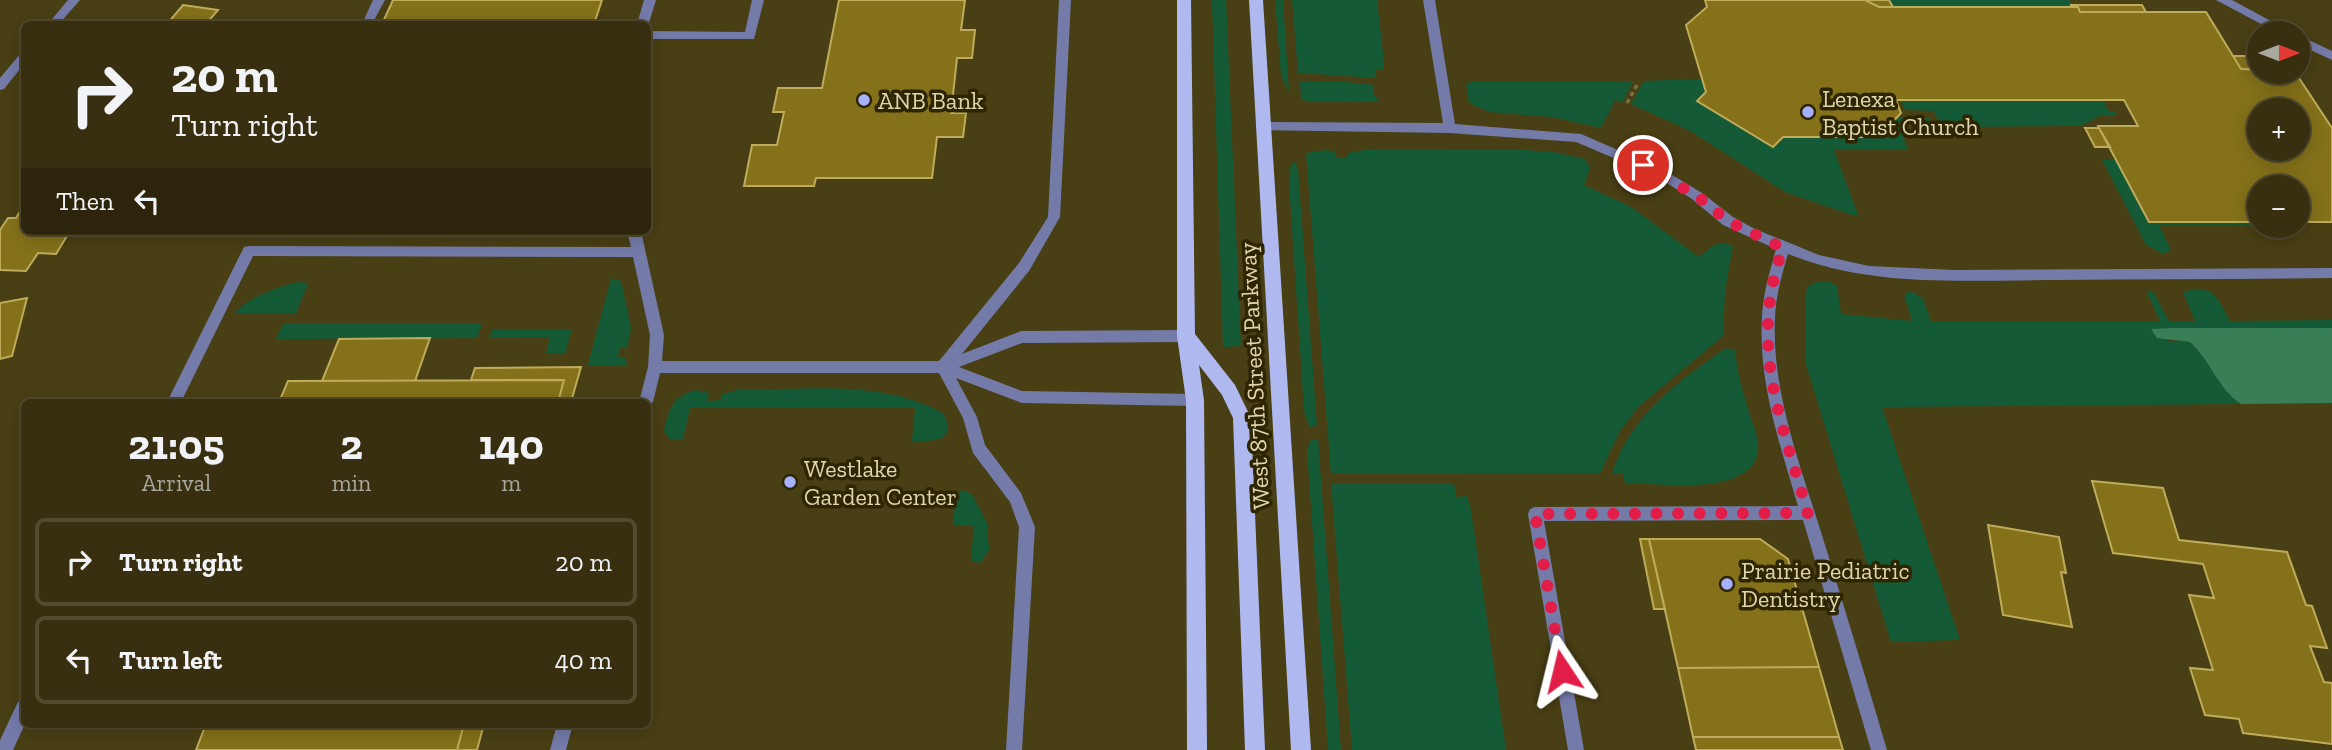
<!DOCTYPE html>
<html lang="en">
<head>
<meta charset="utf-8">
<style>
  :root { --surface:#372f0f; --page:#3e3718; --text:#f1f3f6; --muted:#aaa99e; --line:#514a2f }
  body { margin:0; font-family:"Zilla Slab",serif; background:var(--page); color:var(--text); height:100vh; display:flex; flex-direction:column; font-size:26px; white-space:nowrap }
  * { box-sizing:border-box; margin:0 }
  p { font-size:23px; color:var(--muted) }
  .icon { flex:none; width:38px; height:38px; fill:none; stroke:currentColor; stroke-width:2; stroke-linecap:round; stroke-linejoin:round }
  .map { position:relative; flex:1; overflow:hidden }
  .drawer { position:absolute; left:21px; top:399px; width:630px; height:329px; display:flex; flex-direction:column; background:var(--surface); border-radius:10px; box-shadow:0 4px 18px #0003,0 0 0 2px var(--line) }
  .drawer>* { flex:none }
  .hud { position:absolute; left:21px; top:21px; width:630px; height:214px; border-radius:10px; box-shadow:0 4px 18px #0003,0 0 0 2px var(--line); background:#372f0f; color:var(--text); overflow:hidden }
  .needle { width:46px; rotate:90deg }
  .buttons { position:absolute; left:2247px; top:21px; display:grid; gap:14px }
  .buttons a { display:grid; place-items:center; width:63px; height:63px; border-radius:50%; background:var(--surface); box-shadow:0 4px 18px #0003,0 0 0 2px var(--line); font-size:35px }
  .pin { position:absolute; display:grid; place-items:center; width:60px; height:60px; color:#fff; margin:-30px; border:4px solid #fff; border-radius:50%; box-shadow:0 2px 7px #0007 }
  .me { position:absolute; width:77px; margin:-38px; rotate:350deg; stroke-linejoin:round; filter:drop-shadow(0 0 5px #0008) }
  .turn { display:flex; align-items:center; gap:24px; height:147px; padding:0 35px; font-size:32px }
  .turn .icon { width:91px; height:91px; stroke-width:2.5 }
  .turn b { display:block; font-size:49px; line-height:60px }
  .then { display:flex; align-items:center; height:66px; padding:0 35px; background:#0003; gap:14px; font-size:26px }
  .eta { display:flex; justify-content:space-evenly; align-items:center; height:119px; text-align:center }
  .eta b { font-size:42px; font-weight:800; line-height:49px }
  ul { padding:0; list-style:none }
  li { display:flex; align-items:center; gap:21px; height:88px; margin:0 14px 10px; padding:0 21px; border:4px solid var(--line); border-radius:10px }
  li div { flex:1 }
  li b { display:block; font-size:26px }
  li em { font-style:normal }
  .map>svg:first-child { display:block }
  .green { fill:#155a37 }
  .forest { fill:#387e57 }
  .building { fill:#84711a; stroke:#bfac5b; stroke-width:2; fill-rule:evenodd }
  .lines { fill:none; stroke-linecap:round; stroke-linejoin:round }
  .path { stroke:#797046; stroke-width:3.5; stroke-dasharray:4.5 3.5; stroke-linecap:butt }
  .lane { fill:#747ba9; fill-rule:evenodd }
  .street { fill:#747ba9; fill-rule:evenodd }
  .primary { fill:#afb9f0; fill-rule:evenodd }
  .route { stroke:#e11d48; stroke-width:12; stroke-dasharray:0 21.6 }
  .poi-dot { fill:#a5b1fc; stroke:#2e2603; stroke-width:2.5 }
  .labels { text-anchor:middle; dominant-baseline:central; stroke-width:7; stroke-linejoin:round; paint-order:stroke }
  .poi-label { font-size:24px; fill:#dfd6af; stroke:#2e2603; text-anchor:start }
  .street-label { font-size:24px; fill:#dfd6af; stroke:#2e2603 }
</style>
</head>
<body>
<div class="map">
<svg width="2332" height="750" viewBox="0 0 2332 750">
  <rect width="100%" height="100%" fill="#493f14"/>
  <path class="green" d="M 1212,0 L 1226,0 L 1241,346 L 1223,347 Z
    M 1275,0 L 1283,0 L 1289,92 L 1281,76 Z
    M 1292,0 L 1377,0 L 1384,62 L 1384,69 L 1376,69 L 1376,78 L 1298,73 Z
    M 1889,0 L 2070,0 L 2073,7 L 1893,7 Z
    M 1698,79 L 1703,79 L 1706,92 L 1697,101 L 1783,137 L 1879,137 L 1898,117 L 1929,117 L 1932,124 L 1902,124 L 1899,126 L 1908,150 L 1834,150 L 1858,215 L 1852,215 L 1785,192 L 1692,132 L 1631,104 L 1644,81 Z
    M 1480,81 L 1633,81 L 1623,102 L 1615,100 L 1601,128 L 1552,117 L 1489,112 L 1469,103 L 1466,83 Z
    M 1300,82 L 1348,82 L 1373,85 L 1374,95 L 1380,102 L 1307,101 L 1301,99 Z
    M 1901,100 L 2103,100 L 2109,111 L 2114,111 L 2117,116 L 2099,116 L 2081,126 L 1948,127 L 1940,124 L 1934,111 L 1905,110 Z
    M 1511,149 L 1554,152 L 1585,159 L 1590,169 L 1584,185 L 1631,207 L 1699,257 C 1712,247 1717,238 1733,246 L 1725,291 L 1723,336 L 1639,406 L 1620,431 L 1600,473 L 1331,474 L 1306,153 L 1326,150 L 1336,152 L 1336,158 L 1348,158 L 1348,153 L 1364,150 Z
    M 2102,160 L 2116,160 L 2149,222 L 2259,222 L 2259,225 L 2159,225 L 2171,250 L 2163,254 L 2146,245 Z
    M 1294,161 L 1298,169 L 1317,426 L 1309,427 L 1304,410 L 1289,183 L 1289,171 Z
    M 611,278 L 621,281 L 631,328 L 627,348 L 620,348 L 618,357 L 625,357 L 627,365 L 588,365 Z
    M 1818,281 L 1830,282 L 1837,286 L 1841,314 L 1912,321 L 1904,295 L 1910,291 L 1923,298 L 1931,321 L 2160,321 L 2147,293 L 2149,291 L 2154,293 L 2169,321 L 2195,321 L 2183,292 C 2212,282 2218,298 2230,321 L 2332,320 L 2332,328 L 2151,329 L 2169,341 L 2190,342 C 2211,361 2217,388 2241,404 L 1882,407 L 1960,640 L 1891,642 L 1805,361 L 1806,295 L 1807,287 Z
    M 298,282 L 307,283 L 307,286 L 296,313 L 235,313 C 249,296 278,287 298,282 Z
    M 283,324 L 482,324 L 477,338 L 276,339 Z
    M 492,330 L 572,330 L 565,353 L 546,353 L 550,337 L 489,338 Z
    M 1726,348 L 1735,350 C 1737,371 1743,392 1749,412 C 1752,422 1757,433 1758,443 C 1762,499 1660,483 1625,483 L 1623,473 L 1612,473 C 1631,415 1677,382 1726,348 Z
    M 696,390 L 709,393 L 707,401 L 720,400 L 722,394 L 737,390 C 806,390 882,379 944,414 C 957,443 932,441 912,441 L 915,408 L 690,408 L 683,439 L 670,440 L 664,431 C 669,409 672,396 696,390 Z
    M 1311,439 L 1318,439 L 1341,750 L 1328,750 L 1307,450 Z
    M 1331,483 L 1454,483 L 1456,497 L 1467,496 L 1471,510 L 1506,750 L 1352,750 Z
    M 962,490 L 972,494 L 987,523 L 989,550 L 980,563 L 971,561 L 974,526 L 953,525 L 956,494 Z"/>
  <path class="forest" d="M 2173,328 L 2332,328 L 2332,403 L 2241,404 C 2217,388 2211,361 2190,342 L 2157,338 L 2151,329 Z"/>
  <path class="building" d="M 393,0 L 602,0 L 594,24 L 382,24 Z
    M 839,0 L 965,0 L 961,30 L 975,30 L 972,58 L 957,58 L 951,113 L 966,113 L 963,137 L 937,137 L 932,178 L 816,178 L 814,186 L 744,186 L 752,145 L 777,145 L 784,112 L 773,112 L 778,88 L 822,88 Z
    M 1705,0 L 1865,0 L 1879,7 L 2078,7 L 2080,12 L 2206,12 L 2241,69 L 2295,72 L 2332,128 L 2332,222 L 2298,222 L 2298,187 L 2259,187 L 2259,222 L 2149,222 L 2098,126 L 2138,126 L 2124,100 L 1896,100 L 1901,113 L 1879,137 L 1783,137 L 1773,147 L 1697,101 L 1706,92 L 1686,25 L 1707,7 ZM 2259,110 L 2298,110 L 2298,149 L 2259,149 Z
    M 1865,0 L 1889,0 L 1893,7 L 1879,7 Z
    M 183,5 L 218,10 L 206,24 L 167,24 Z
    M 2070,5 L 2142,5 L 2146,12 L 2080,12 L 2078,7 Z
    M 2233,56 L 2255,56 L 2259,69 L 2241,69 Z
    M 2085,128 L 2099,128 L 2110,147 L 2095,147 Z
    M 24,205 L 24,231 L 70,231 L 56,254 L 38,253 L 26,271 L 0,270 L 0,230 L 8,218 L 16,218 Z
    M 27,298 L 12,356 L 0,359 L 0,303 Z
    M 430,338 L 415,381 L 322,381 L 339,339 Z
    M 581,367 L 571,402 L 558,402 L 564,380 L 471,380 L 475,368 Z
    M 564,380 L 558,402 L 279,402 L 288,381 Z
    M 2092,481 L 2163,488 L 2179,540 L 2287,552 L 2306,605 L 2312,606 L 2327,648 L 2310,646 L 2324,682 L 2332,683 L 2332,744 L 2243,733 L 2239,719 L 2205,715 L 2190,668 L 2213,670 L 2189,595 L 2214,598 L 2203,564 L 2113,553 Z
    M 1988,525 L 2059,537 L 2066,573 L 2061,572 L 2072,627 L 2003,615 Z
    M 1640,539 L 1649,539 L 1665,609 L 1654,609 Z
    M 1649,539 L 1760,539 L 1788,559 L 1819,667 L 1678,668 Z
    M 1819,667 L 1839,737 L 1693,737 L 1678,668 Z
    M 206,724 L 464,724 L 457,750 L 196,750 Z
    M 464,724 L 484,724 L 477,750 L 457,750 Z
    M 1693,737 L 1839,737 L 1843,750 L 1696,750 Z"/>
  <g class="lines">
    <path class="path" d="M 1627,103 L 1637,85"/>
    <path class="lane" d="M 373,0 L 385,0 L 372,24 L 362,24 Z
      M 644,0 L 656,0 L 648,26 L 637,24 Z
      M 752,0 L 764,0 L 754,39 L 648,39 L 648,31 L 745,32 Z
      M 1059,0 L 1071,0 L 1060,217 L 1029,271 L 962,354 L 1021,331 L 1186,330 L 1191,332 L 1193,336 L 1191,340 L 1186,342 L 1022,343 L 959,367 L 1022,391 L 1195,394 L 1200,396 L 1202,400 L 1200,404 L 1195,406 L 1022,403 L 956,378 L 977,417 L 985,445 L 1021,493 L 1035,527 L 1022,750 L 1006,750 L 1019,527 L 1010,502 L 973,453 L 963,418 L 939,373 L 660,373 L 653,402 L 648,408 L 648,402 L 639,402 L 648,367 L 650,335 L 633,257 L 253,256 L 181,402 L 167,402 L 244,247 L 249,246 L 631,247 L 627,231 L 641,231 L 664,335 L 662,361 L 939,361 L 1019,263 L 1048,217 Z
      M 1423,0 L 1435,0 L 1455,124 L 1581,134 L 1664,170 L 1702,193 L 1733,217 L 1755,229 L 1819,255 L 1869,266 L 1954,270 L 2332,268 L 2332,278 C 2240,279 2148,279 2056,280 C 1966,280 1872,288 1788,254 C 1782,274 1776,295 1775,317 C 1771,394 1803,472 1825,545 C 1846,613 1867,682 1887,750 L 1871,750 L 1803,520 L 1544,521 L 1584,750 L 1568,750 L 1528,514 L 1530,509 L 1535,507 L 1798,506 C 1780,445 1758,382 1762,317 C 1763,294 1770,271 1776,249 L 1723,225 L 1692,199 L 1656,176 L 1576,142 L 1450,133 L 1259,130 L 1257,127 L 1263,122 L 1443,123 Z
      M 2216,0 L 2232,0 L 2293,33 L 2278,33 Z
      M 2298,35 L 2332,51 L 2332,60 L 2298,44 Z
      M 24,700 L 25,724 L 13,750 L 0,750 L 0,740 L 18,702 Z
      M 557,724 L 573,724 L 566,750 L 550,750 Z"/>
    <path class="street" d="M 68,0 L 80,0 L 59,24 L 48,24 Z
      M 24,53 L 24,64 L 4,89 L 0,90 L 0,78 L 20,54 Z"/>
    <path class="primary" d="M 1177,0 L 1191,0 L 1195,334 L 1235,385 L 1251,418 L 1265,750 L 1245,750 L 1233,418 L 1222,395 L 1199,365 L 1204,400 L 1207,750 L 1187,750 L 1186,400 L 1177,336 Z
      M 1249,0 L 1263,0 L 1311,750 L 1291,750 Z"/>
  </g>
  <g class="lines">
    <path class="route" d="M 1562,671 L 1535,514 L 1808,513 C 1781,421 1748,343 1783,248 L 1728,221 L 1697,196 L 1643,165"/>
  </g>
  <g class="poi-dot">
    <circle cx="864" cy="100" r="7"/>
    <circle cx="1808" cy="112" r="7"/>
    <circle cx="790" cy="482" r="7"/>
    <circle cx="1727" cy="584" r="7"/>
  </g>
  <g class="labels">
    <g class="poi-label">
      <text x="1822" y="98">Lenexa<tspan x="1822" dy="28">Baptist Church</tspan></text>
      <text x="878" y="100">ANB Bank</text>
      <text x="804" y="468">Westlake<tspan x="804" dy="28">Garden Center</tspan></text>
      <text x="1741" y="570">Prairie Pediatric<tspan x="1741" dy="28">Dentistry</tspan></text>
    </g>
    <g class="street-label">
      <text transform="translate(1254 376) rotate(-93)">West 87th Street Parkway</text>
    </g>
  </g>
</svg>
<div class="buttons">
<a><svg class="needle" viewBox="-14 -14 28 28"><path d="M0-13l5 13h-10z" fill="#e53935"/><path d="M0 13l5-13h-10z" fill="#aaa99e"/></svg></a>
<a>+</a>
<a>−</a>
</div>
<div class="pin" style="left:1643px;top:165px;background:#d93025"><svg class="icon" aria-label="arrive" viewBox="0 0 24 24"><path d="M6 21V4h12l-3 4 3 4H6"/></svg></div>
<svg class="me" style="left:1562px;top:671px" viewBox="-20 -20 40 40"><path d="M0-17L14 15 0 8-14 15z" fill="#e11d48" stroke="#fff" stroke-width="4"/></svg>
<div class="hud">
<div class="turn"><svg class="icon" aria-label="right" viewBox="0 0 24 24"><path d="M7 20v-9h11M14 6l5 5-5 5"/></svg><div><b>20 m</b>Turn right</div></div>
<div class="then">Then<svg class="icon" aria-label="left" viewBox="0 0 24 24"><path d="M17 20v-9H6M10 6l-5 5 5 5"/></svg></div>
</div>
<section class="drawer">
<div class="eta">
<div><b>21:05</b><p>Arrival</p></div>
<div><b>2</b><p>min</p></div>
<div><b>140</b><p>m</p></div>
</div>
<ul>
<li><svg class="icon" aria-label="right" viewBox="0 0 24 24"><path d="M7 20v-9h11M14 6l5 5-5 5"/></svg><div><b>Turn right</b></div><em>20 m</em></li>
<li><svg class="icon" aria-label="left" viewBox="0 0 24 24"><path d="M17 20v-9H6M10 6l-5 5 5 5"/></svg><div><b>Turn left</b></div><em>40 m</em></li>
</ul>
</section>
</div>
</body>
</html>
